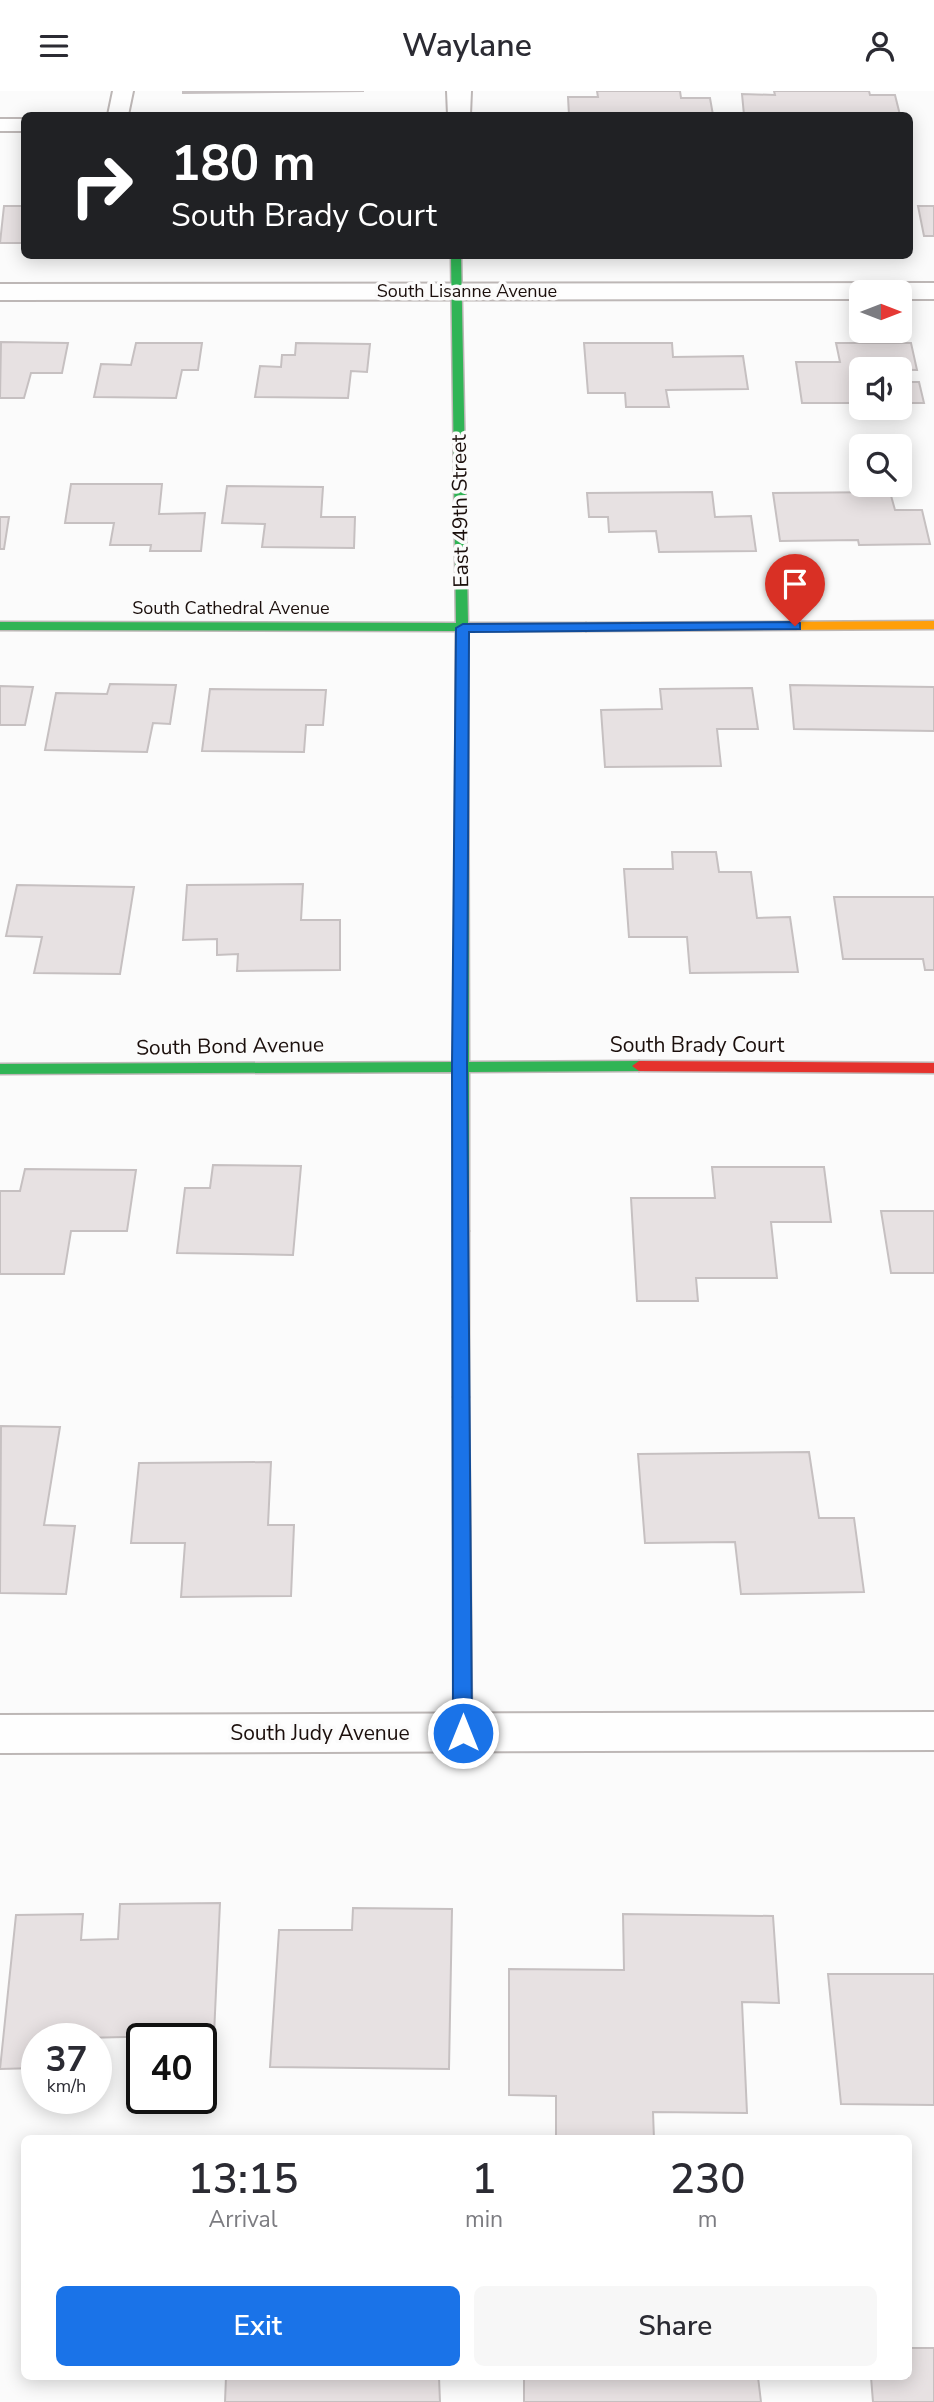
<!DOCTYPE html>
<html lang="en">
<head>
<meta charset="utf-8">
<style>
  :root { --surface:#fff; --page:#f7f7f7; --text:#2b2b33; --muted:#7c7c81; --accent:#1a73e8 }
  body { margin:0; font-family:"Nunito Sans",sans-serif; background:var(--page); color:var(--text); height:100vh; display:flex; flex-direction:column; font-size:26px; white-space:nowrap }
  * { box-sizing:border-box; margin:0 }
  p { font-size:23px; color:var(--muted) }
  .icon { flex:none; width:38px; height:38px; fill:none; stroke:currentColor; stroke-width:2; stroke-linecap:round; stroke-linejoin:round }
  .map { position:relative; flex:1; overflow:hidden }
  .panel { position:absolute; left:21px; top:2044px; width:891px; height:245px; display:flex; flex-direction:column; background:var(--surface); border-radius:10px; box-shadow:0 4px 18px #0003 }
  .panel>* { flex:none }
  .hud { position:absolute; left:21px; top:21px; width:892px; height:147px; border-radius:10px; box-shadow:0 4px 18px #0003; background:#202124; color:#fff; overflow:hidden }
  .needle { width:46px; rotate:90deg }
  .controls { position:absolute; left:849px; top:189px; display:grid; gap:14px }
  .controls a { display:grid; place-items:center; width:63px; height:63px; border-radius:10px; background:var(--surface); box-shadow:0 4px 18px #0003; font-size:35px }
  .speed { position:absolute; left:21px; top:1932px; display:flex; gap:14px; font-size:35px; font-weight:700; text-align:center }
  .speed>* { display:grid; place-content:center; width:91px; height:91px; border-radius:50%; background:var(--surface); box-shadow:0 4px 18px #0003; line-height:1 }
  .speed small { font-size:18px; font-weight:400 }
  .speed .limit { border:4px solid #111; border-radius:10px; background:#fff; color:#111 }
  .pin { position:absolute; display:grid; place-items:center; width:60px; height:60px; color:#fff; margin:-72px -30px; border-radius:50% 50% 50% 0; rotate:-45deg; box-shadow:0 0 7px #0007 }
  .pin .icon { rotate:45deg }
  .me { position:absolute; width:77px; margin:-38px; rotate:0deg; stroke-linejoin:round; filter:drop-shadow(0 0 5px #0008) }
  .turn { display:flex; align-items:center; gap:24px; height:147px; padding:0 35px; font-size:32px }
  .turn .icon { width:91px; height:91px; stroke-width:2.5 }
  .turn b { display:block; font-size:49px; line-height:60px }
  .eta { display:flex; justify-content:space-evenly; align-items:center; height:119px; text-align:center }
  .eta b { font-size:42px; font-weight:600; line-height:49px }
  .primary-button { display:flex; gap:14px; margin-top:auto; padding:14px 35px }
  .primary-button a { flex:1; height:80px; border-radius:10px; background:var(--accent); color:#fff; font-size:28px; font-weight:600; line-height:80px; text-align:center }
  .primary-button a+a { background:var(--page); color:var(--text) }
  header { display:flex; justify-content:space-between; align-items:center; height:91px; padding:0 35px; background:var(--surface); font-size:32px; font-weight:600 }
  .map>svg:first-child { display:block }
  .building { fill:#e7e1e2; stroke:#c6c0c1; stroke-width:2 }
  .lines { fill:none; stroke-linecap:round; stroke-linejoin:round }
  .lane-casing { stroke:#bdb7b6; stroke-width:4 }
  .street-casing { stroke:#bdb7b6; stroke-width:4 }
  .fast-casing { stroke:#bdb7b6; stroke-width:3 }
  .slow-casing { stroke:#bdb7b6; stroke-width:3 }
  .jam-casing { stroke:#bdb7b6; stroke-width:3 }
  .lane { fill:#fefefe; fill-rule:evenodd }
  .street { fill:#fefefe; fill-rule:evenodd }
  .fast { fill:#30b455; fill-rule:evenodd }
  .slow { fill:#ff9f0a; fill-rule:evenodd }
  .jam { fill:#e5322d; fill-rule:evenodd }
  .route { fill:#1a73e8; stroke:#114b97; stroke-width:2 }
  .labels { text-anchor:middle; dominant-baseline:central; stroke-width:7; stroke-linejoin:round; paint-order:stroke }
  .far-street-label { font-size:18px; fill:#1b0f0c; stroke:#fbfbfb }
  .street-label { font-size:21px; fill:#1b0f0c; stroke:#fbfbfb }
</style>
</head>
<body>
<header><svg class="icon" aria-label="menu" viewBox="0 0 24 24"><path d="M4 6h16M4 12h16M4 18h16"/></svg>Waylane<svg class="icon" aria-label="person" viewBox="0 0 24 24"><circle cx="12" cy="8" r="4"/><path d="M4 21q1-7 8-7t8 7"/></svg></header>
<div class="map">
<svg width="934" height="2311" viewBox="0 0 934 2311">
  <rect width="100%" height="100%" fill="#fbfbfb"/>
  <path class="building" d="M 183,0 L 364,0 L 183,2 Z
    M 597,0 L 680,0 L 681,7 L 710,7 L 713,24 L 569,24 L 568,6 L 598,6 Z
    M 774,0 L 869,0 L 870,4 L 895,4 L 900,24 L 744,24 L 742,3 L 775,4 Z
    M 4,115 L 24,115 L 24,152 L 0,152 Z
    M 918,115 L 934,115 L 934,145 L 924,145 Z
    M 1,251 L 68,252 L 62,282 L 31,282 L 24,307 L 0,307 Z
    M 136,252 L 202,252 L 198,279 L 182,279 L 176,307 L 94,306 L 101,273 L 131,274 Z
    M 296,252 L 370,253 L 367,281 L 351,280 L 348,307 L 255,306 L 260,275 L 281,276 L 282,264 L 295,264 Z
    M 584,252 L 672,252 L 673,266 L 743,265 L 748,298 L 666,299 L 669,316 L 626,316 L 625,302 L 588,302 Z
    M 836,252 L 911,252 L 917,279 L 861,278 L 861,312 L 802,312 L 796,271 L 840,271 Z
    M 900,291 L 919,291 L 924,312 L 900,312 Z
    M 71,393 L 162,393 L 159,423 L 205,422 L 201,460 L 150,460 L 151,454 L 110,454 L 114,432 L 65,432 Z
    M 227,395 L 323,396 L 321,426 L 355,426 L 354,457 L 262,456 L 265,433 L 222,432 Z
    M 712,401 L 715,426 L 751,425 L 756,460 L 659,461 L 656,440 L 609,441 L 608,426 L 589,426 L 587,402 Z
    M 890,401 L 895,419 L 922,419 L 930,453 L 859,454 L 858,449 L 780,450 L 773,402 Z
    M 0,426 L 9,426 L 4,458 L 0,458 Z
    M 110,593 L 176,594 L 170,633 L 153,632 L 147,661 L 45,659 L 56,602 L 107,603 Z
    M 790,594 L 934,596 L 934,640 L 794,638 Z
    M 0,595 L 33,596 L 25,634 L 0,634 Z
    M 752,597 L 758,638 L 717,638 L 721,675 L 605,676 L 601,619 L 662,618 L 660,598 Z
    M 210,598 L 326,599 L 323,634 L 306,634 L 304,661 L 202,660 Z
    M 672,761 L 716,761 L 719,781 L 751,781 L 757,827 L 790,826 L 798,881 L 690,882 L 687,846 L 629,846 L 624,778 L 673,778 Z
    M 303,793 L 301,829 L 340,829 L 340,879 L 237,880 L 238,863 L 217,864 L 217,848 L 183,849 L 187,794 Z
    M 17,794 L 134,796 L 120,883 L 34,882 L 42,846 L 6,845 Z
    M 834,806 L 934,806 L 934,879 L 925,879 L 923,868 L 843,868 Z
    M 213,1074 L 301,1075 L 293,1164 L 177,1162 L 185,1097 L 210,1097 Z
    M 712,1076 L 824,1076 L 831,1131 L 771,1131 L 777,1187 L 696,1187 L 698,1210 L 637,1210 L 631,1107 L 715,1107 Z
    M 25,1078 L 136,1079 L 127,1140 L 71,1140 L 64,1183 L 0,1183 L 0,1100 L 20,1100 Z
    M 881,1120 L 934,1120 L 934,1182 L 891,1182 Z
    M 1,1335 L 60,1336 L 44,1434 L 75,1435 L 66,1503 L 0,1502 Z
    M 809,1361 L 819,1427 L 854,1427 L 864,1501 L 741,1503 L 735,1451 L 645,1452 L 638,1363 Z
    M 271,1371 L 268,1434 L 294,1434 L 291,1505 L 181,1506 L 185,1452 L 131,1452 L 139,1372 Z
    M 220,1812 L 214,1944 L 37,1948 L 37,1977 L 0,1978 L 16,1824 L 83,1823 L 81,1849 L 118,1848 L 120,1813 Z
    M 353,1817 L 452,1818 L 449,1978 L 270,1976 L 279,1839 L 352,1839 Z
    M 623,1823 L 773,1825 L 779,1912 L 742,1911 L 747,2022 L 653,2021 L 654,2048 L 556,2048 L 556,2005 L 509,2004 L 509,1878 L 624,1879 Z
    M 828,1883 L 934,1883 L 934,2014 L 841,2013 Z
    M 908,2257 L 934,2257 L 934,2311 L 873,2311 L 871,2286 L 908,2286 Z
    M 226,2286 L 439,2286 L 440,2311 L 225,2311 Z
    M 524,2286 L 758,2286 L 761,2311 L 524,2311 Z"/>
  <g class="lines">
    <defs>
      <path id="lane" d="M 113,0 L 133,0 L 128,24 L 108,24 Z
        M 0,28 L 24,28 L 24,40 L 0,40 Z"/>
      <path id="street" d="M 447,0 L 471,0 L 470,24 L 448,24 Z
        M 934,192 L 934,208 L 900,208 L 900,201 L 861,201 L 861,208 L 0,209 L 0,193 Z
        M 934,1621 L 934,1659 L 0,1662 L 0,1624 Z"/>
      <path id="fast" d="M 451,164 L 461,164 L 468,532 L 586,532 L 592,536 L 586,540 L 468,540 L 469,971 L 639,970 L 646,975 L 639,980 L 469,981 L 469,1140 L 461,1146 L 453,1140 L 454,981 L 0,983 L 0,973 L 454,971 L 456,540 L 0,539 L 0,531 L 456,532 Z
        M 461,1300 L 467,1301 L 469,1306 L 472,1642 L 469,1648 L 463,1650 L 457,1648 L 454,1642 L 453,1306 L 455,1301 Z"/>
      <path id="slow" d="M 934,530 L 934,538 L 586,540 L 580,536 L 586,532 Z"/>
      <path id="jam" d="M 639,970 L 934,972 L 934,982 L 639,980 L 632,975 Z
        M 461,1134 L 469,1140 L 469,1306 L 467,1311 L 455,1311 L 453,1306 L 453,1140 Z"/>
    </defs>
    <use href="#lane" class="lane-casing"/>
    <use href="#street" class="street-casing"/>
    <use href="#fast" class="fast-casing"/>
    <use href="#slow" class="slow-casing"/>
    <use href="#jam" class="jam-casing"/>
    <use href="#lane" class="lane"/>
    <use href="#street" class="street"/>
    <use href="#fast" class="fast"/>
    <use href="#slow" class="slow"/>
    <use href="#jam" class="jam"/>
  </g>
  <path class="route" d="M 795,531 L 800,532 L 800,538 L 469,541 L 467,974 L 472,1642 L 469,1648 L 463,1650 L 456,1648 L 453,1642 L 452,974 L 456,537 L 463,533 Z"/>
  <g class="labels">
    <g class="far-street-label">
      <text x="467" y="200">South Lisanne Avenue</text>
      <text x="231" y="517">South Cathedral Avenue</text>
    </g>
    <g class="street-label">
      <text transform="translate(460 420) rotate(-91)">East 49th Street</text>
      <text x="697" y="954">South Brady Court</text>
      <text transform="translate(230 955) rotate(-1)">South Bond Avenue</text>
      <text x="320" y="1642">South Judy Avenue</text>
    </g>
  </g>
</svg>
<div class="controls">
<a><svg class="needle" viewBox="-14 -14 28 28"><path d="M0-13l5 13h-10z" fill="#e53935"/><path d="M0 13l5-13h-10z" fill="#7c7c81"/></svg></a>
<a><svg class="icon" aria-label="sound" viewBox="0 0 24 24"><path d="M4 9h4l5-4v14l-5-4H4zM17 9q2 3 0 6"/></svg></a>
<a><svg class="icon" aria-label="search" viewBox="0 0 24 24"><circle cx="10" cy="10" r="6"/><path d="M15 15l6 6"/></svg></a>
</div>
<div class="speed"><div>37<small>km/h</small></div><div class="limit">40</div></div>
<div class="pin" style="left:795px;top:535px;background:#d93025"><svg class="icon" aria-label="arrive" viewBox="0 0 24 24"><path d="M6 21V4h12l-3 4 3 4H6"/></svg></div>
<svg class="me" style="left:463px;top:1642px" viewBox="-20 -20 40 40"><circle r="17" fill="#1a73e8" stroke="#fff" stroke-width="3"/><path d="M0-11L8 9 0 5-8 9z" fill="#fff"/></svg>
<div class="hud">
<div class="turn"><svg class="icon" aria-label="right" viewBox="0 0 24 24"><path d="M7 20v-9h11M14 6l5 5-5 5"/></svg><div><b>180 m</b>South Brady Court</div></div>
</div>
<section class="panel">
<div class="eta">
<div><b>13:15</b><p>Arrival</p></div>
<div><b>1</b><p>min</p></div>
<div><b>230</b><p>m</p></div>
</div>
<div class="primary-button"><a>Exit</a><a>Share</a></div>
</section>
</div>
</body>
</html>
